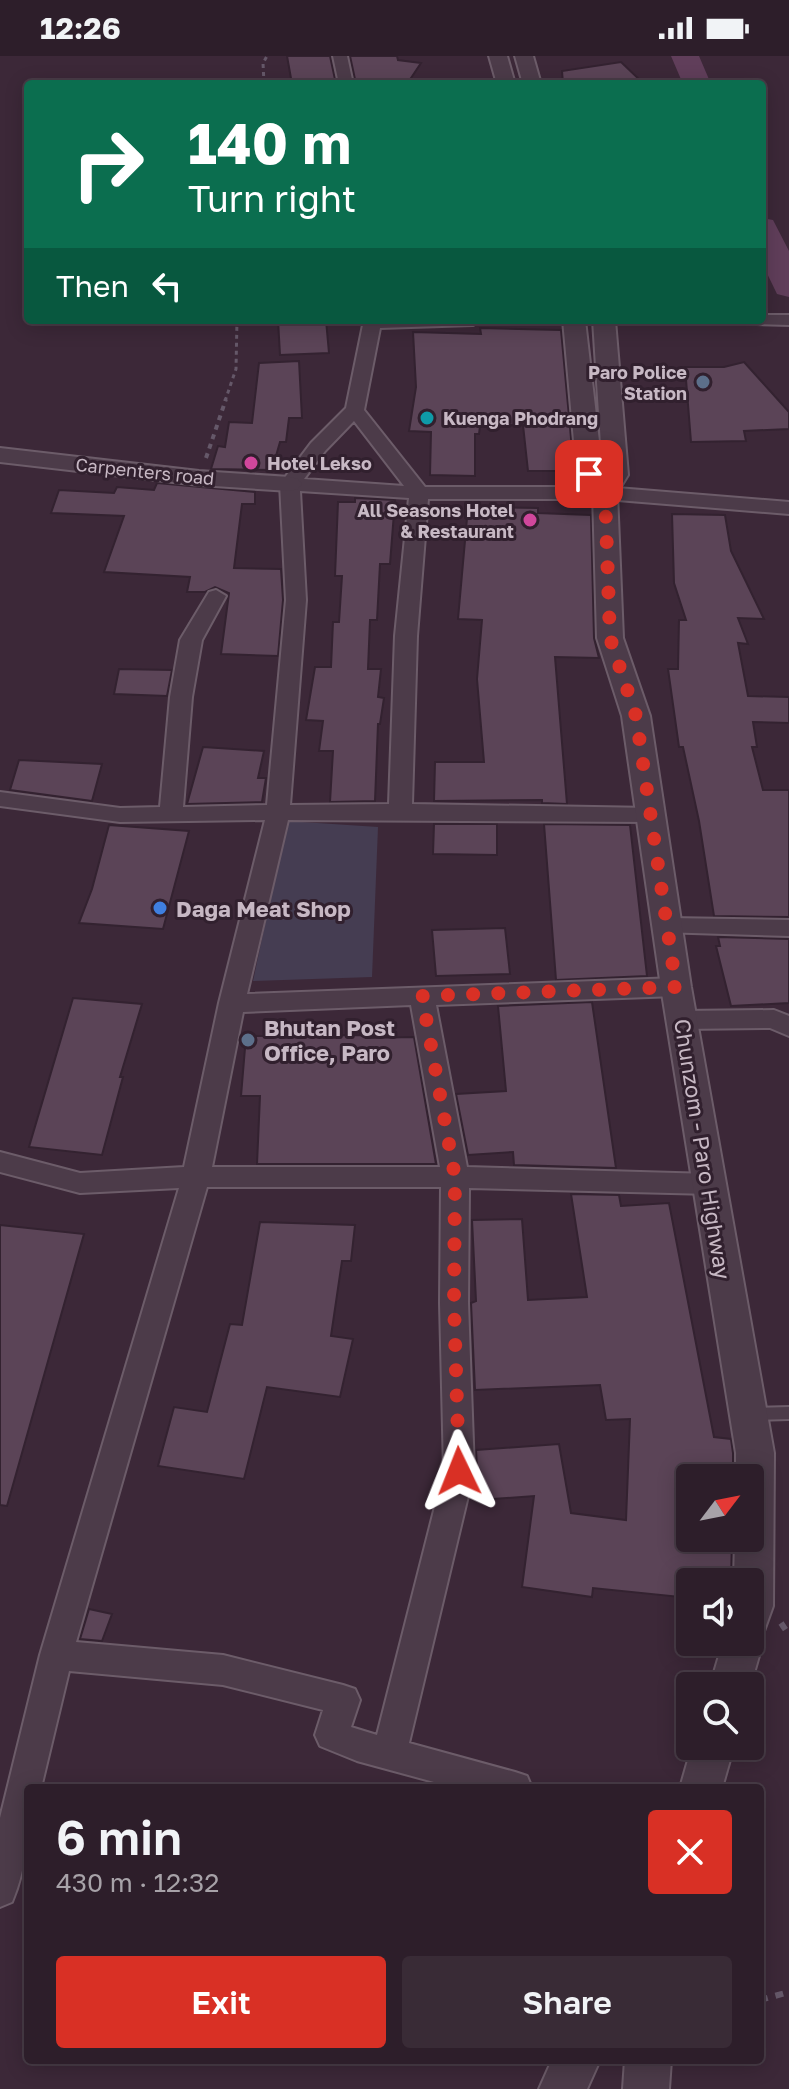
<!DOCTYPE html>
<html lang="en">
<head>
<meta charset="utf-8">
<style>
  :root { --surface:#2d1e2a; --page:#392b36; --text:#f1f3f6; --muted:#a7a2a8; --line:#483c47; --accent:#d93025 }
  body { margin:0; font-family:"Golos Text",sans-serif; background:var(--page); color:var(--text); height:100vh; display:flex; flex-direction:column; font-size:30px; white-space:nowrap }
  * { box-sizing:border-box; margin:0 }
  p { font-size:26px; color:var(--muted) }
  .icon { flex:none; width:44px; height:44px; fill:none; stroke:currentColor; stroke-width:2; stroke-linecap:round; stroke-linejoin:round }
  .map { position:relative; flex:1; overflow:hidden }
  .sheet { position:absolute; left:24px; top:1728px; width:740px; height:280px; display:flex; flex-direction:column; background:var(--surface); border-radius:8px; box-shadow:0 4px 20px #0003,0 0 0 2px var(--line) }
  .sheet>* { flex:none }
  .banner { position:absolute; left:24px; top:24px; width:742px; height:244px; border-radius:8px; box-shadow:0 4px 20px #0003,0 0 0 2px var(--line); background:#0b6e4f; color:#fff; overflow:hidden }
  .needle { width:52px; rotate:58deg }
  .buttons { position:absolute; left:676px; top:1408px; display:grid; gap:16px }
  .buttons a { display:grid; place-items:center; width:88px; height:88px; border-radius:8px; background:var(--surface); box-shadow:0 4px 20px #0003,0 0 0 2px var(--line); font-size:40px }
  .pin { position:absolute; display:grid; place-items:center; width:68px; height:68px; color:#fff; margin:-34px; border-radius:16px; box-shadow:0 4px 12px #0006 }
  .me { position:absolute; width:88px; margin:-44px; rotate:358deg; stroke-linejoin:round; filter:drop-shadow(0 0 6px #0008) }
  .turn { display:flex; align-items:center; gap:28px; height:168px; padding:0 32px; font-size:36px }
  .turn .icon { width:104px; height:104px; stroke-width:2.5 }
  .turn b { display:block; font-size:56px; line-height:68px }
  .then { display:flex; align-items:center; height:76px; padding:0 32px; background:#0003; gap:16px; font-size:30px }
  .round { display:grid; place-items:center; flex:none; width:84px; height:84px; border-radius:8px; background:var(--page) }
  .overview { display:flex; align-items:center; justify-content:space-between; height:136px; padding:0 32px }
  h1 { font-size:48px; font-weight:600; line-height:60px }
  .primary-button { display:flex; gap:16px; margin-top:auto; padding:16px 32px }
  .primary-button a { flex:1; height:92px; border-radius:8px; background:var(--accent); color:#fff; font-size:32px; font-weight:600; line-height:92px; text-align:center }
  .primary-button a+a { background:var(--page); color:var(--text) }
  .status { display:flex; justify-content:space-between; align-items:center; height:56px; padding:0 40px; background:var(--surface); direction:ltr }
  .status svg { height:22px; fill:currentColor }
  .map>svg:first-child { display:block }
  .green { fill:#453d52 }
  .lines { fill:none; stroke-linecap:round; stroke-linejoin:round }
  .river { fill:#603e5a; fill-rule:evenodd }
  .building { fill:#5b4457; stroke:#332230; stroke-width:2 }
  .service-casing { stroke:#6c5c69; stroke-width:4 }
  .minor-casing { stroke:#6c5c69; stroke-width:4 }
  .tertiary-casing { stroke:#6c5c69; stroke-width:4 }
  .path-far2 { stroke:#655869; stroke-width:3; stroke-dasharray:4 4; stroke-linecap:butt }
  .path-far1 { stroke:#655869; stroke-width:4; stroke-dasharray:5 5; stroke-linecap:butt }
  .path { stroke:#655869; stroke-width:6; stroke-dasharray:8 8; stroke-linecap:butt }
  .service { fill:#4c3b49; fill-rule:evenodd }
  .minor { fill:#4c3b49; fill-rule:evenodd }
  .tertiary { fill:#4c3b49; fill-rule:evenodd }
  .route { stroke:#d93025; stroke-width:14; stroke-dasharray:0 25.2 }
  .service-dot { fill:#5c6f8a; stroke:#31202e; stroke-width:3 }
  .culture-dot { fill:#0f9aa8; stroke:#31202e; stroke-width:3 }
  .hotel-dot { fill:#d1479c; stroke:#31202e; stroke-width:3 }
  .shop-dot { fill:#3f7fe0; stroke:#31202e; stroke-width:3 }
  .labels { text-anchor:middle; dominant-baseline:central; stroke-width:6; stroke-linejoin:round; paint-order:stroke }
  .far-poi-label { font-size:18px; font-weight:bold; fill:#c7b8c4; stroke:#31202e; text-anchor:end }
  .far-street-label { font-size:18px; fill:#c7b8c4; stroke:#31202e }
  .poi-label { font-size:22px; font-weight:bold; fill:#c7b8c4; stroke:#31202e; text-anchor:start }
  .street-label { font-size:22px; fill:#c7b8c4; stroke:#31202e }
</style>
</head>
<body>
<div class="status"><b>12:26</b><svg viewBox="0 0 49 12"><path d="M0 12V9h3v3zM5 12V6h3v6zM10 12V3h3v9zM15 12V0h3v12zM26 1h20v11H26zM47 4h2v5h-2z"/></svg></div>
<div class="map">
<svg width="789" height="2033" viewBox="0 0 789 2033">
  <rect width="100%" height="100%" fill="#3c2838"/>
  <path class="green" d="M 287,765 L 378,771 L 372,921 L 253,925 Z"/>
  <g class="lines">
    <path class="river" d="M 671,0 L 699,0 L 711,28 L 683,28 Z
      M 762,162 L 773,164 L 789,195 L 789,241 L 777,238 L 762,207 Z"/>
  </g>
  <path class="building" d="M 287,0 L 330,0 L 336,28 L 292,28 Z
    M 350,0 L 397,0 L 398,4 L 421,7 L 407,28 L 356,28 Z
    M 621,6 L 644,28 L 563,28 L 562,15 Z
    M 278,264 L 326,264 L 329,297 L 280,299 Z
    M 480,272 L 561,274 L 574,415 L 528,415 L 523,369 L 480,370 L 479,378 L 475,378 L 475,420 L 430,419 L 431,376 L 409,375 L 416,331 L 413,276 L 481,278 Z
    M 299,305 L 302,362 L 289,362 L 286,386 L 280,386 L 272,414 L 211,413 L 218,390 L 225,391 L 229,366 L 252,367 L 259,307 Z
    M 744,306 L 789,356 L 789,373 L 744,375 L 746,385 L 691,386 L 685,311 L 724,311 Z
    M 157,427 L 255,436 L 255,448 L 242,448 L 234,512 L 281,513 L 283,544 L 278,600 L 221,598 L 229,537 L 215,531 L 205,536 L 187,536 L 190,521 L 104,516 L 124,460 L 51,457 L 59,434 L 114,437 L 117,431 L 154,434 Z
    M 355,442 L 395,444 L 390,508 L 380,508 L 377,564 L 370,564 L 368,613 L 381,613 L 378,641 L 384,642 L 380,668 L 378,668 L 375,745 L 330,746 L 333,695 L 319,695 L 323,665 L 306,664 L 315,611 L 331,611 L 333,566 L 339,566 L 342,520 L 335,520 L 338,446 L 355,446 Z
    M 468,451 L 538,452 L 538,457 L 591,459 L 594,582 L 599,602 L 555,601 L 567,748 L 542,747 L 542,744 L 434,745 L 435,706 L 484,706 L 477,623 L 482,564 L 458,563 Z
    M 672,458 L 725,459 L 731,495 L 764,563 L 738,562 L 748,588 L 738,587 L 748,640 L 789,641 L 789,667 L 753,666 L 757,691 L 752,691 L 763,734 L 789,734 L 789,861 L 714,860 L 699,765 L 683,691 L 679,691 L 668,613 L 678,613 L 679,564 L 686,564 L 674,527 Z
    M 119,613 L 172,614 L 167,640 L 114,638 Z
    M 203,691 L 264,695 L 258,722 L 266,722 L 262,746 L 187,748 Z
    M 19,704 L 102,708 L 92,745 L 10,734 Z
    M 434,768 L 497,768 L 497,799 L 433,798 Z
    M 544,768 L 630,769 L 647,920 L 556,924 Z
    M 109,769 L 189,775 L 163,873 L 79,867 L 92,833 Z
    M 505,872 L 510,918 L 436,920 L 432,874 Z
    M 718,881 L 789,883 L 789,947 L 731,950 L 716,890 L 720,890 Z
    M 73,942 L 142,948 L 120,1021 L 123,1021 L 102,1099 L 29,1091 Z
    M 592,946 L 616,1112 L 514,1109 L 513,1096 L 468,1099 L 456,1038 L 506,1035 L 498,950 Z
    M 366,979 L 366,982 L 414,981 L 436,1108 L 257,1108 L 260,1040 L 241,1040 L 246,980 Z
    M 571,1138 L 619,1139 L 621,1150 L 669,1147 L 714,1381 L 731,1383 L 733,1397 L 733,1422 L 690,1422 L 690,1482 L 732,1482 L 731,1526 L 690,1526 L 690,1542 L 593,1532 L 592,1541 L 522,1531 L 534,1440 L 479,1444 L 476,1394 L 559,1388 L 571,1457 L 626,1464 L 630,1363 L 606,1364 L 600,1329 L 475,1334 L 471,1247 L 476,1245 L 472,1164 L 522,1163 L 528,1244 L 587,1241 Z
    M 260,1166 L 355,1169 L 351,1205 L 342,1205 L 331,1280 L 353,1283 L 340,1341 L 267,1331 L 244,1423 L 158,1410 L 174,1351 L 207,1356 L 230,1268 L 242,1269 Z
    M 0,1169 L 84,1178 L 7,1450 L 0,1449 Z
    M 89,1553 L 112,1558 L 102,1585 L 80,1583 Z"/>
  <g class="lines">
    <defs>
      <path id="service" d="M 789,1351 L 789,1363 L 754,1364 L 749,1362 L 747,1358 L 749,1354 L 754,1352 Z"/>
      <path id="minor" d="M 333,0 L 347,0 L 353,28 L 339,28 Z
        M 762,259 L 789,259 L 789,269 L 756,268 L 753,264 L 762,264 Z
        M 364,264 L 482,264 L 473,269 L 380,272 L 364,354 L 425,431 L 605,431 L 789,446 L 789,458 L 605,443 L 428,443 L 417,580 L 412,748 L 652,752 L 660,754 L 664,759 L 660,764 L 652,766 L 288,764 L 247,938 L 676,922 L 685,925 L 689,931 L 685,937 L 676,940 L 436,949 L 467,1111 L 711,1118 L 721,1121 L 725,1128 L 721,1135 L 711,1138 L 469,1132 L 468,1247 L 474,1415 L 409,1687 L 515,1716 L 527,1720 L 532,1732 L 456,1732 L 357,1705 L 320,1690 L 315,1679 L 323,1654 L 223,1629 L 69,1615 L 41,1732 L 28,1732 C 28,1772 28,1809 12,1846 L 0,1851 L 0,1762 L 40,1599 L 179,1132 L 80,1137 L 0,1116 L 0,1096 L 80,1117 L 184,1111 L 219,947 L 265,764 L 120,766 L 0,750 L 0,736 L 120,752 L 160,751 L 170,641 L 180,584 L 209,536 L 216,534 L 226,540 L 202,584 L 192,641 L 183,751 L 267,749 L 286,544 L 280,428 L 311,387 L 346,352 ZM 354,365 L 404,430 L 304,423 L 325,395 ZM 300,435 L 409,442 L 395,580 L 389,748 L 290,749 L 306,544 ZM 411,949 L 440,1111 L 212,1111 L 243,956 ZM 207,1131 L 441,1131 L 440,1247 L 444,1415 L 377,1679 L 351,1671 L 360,1644 L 355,1633 L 343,1629 L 223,1599 L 76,1586 Z
        M 669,862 L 789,864 L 789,880 L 660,876 L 657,870 L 660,864 Z
        M 774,954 L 789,960 L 789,980 L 770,972 L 682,973 L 673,970 L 669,964 L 673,958 L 682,955 Z"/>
      <path id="tertiary" d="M 489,0 L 507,0 L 515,28 L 497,28 Z
        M 515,0 L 533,0 L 541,28 L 523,28 Z
        M 563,264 L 585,264 L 603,420 L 593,264 L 615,264 L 628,419 L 617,437 L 623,582 L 650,660 L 691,931 L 774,1397 L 773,1550 L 764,1575 L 759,1577 L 763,1586 L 750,1631 L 710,1630 L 723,1586 L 750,1586 L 750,1526 L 734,1526 L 735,1482 L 750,1482 L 750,1422 L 736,1422 L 736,1397 L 661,931 L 622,660 L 597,582 L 593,438 L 577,418 Z
        M 0,392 L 199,415 L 290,421 L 298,423 L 302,428 L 298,433 L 290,435 L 199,429 L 0,406 Z
        M 692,1690 L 734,1690 L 722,1732 L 680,1732 Z
        M 552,2004 L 600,2004 L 587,2033 L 539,2033 Z
        M 625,2004 L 671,2004 L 669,2033 L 623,2033 Z"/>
    </defs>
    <use href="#service" class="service-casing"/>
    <use href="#minor" class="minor-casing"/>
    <use href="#tertiary" class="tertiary-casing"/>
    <path class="path-far2" d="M 264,28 L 263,7 L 267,0
      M 225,345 L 236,313 L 237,264"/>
    <path class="path-far1" d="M 206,402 L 226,343"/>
    <path class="path" d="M 781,1567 L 789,1579
      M 760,1944 L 789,1936"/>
    <use href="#service" class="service"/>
    <use href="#minor" class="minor"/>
    <use href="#tertiary" class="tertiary"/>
  </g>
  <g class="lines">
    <path class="route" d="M 459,1415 L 454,1247 L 455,1121 L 422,940 L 676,931 L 636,660 L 610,582 L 605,437 L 589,418"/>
  </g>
  <g class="service-dot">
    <circle cx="703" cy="326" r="8"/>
    <circle cx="248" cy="984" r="8"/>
  </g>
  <circle class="culture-dot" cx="427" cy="362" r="8"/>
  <g class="hotel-dot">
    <circle cx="251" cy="407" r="8"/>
    <circle cx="530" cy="464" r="8"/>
  </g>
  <circle class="shop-dot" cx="160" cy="852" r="8"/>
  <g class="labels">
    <g class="far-poi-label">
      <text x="687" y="316">Paro Police<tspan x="687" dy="21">Station</tspan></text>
      <text x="443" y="362" text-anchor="start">Kuenga Phodrang</text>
      <text x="267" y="407" text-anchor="start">Hotel Lekso</text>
      <text x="514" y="454">All Seasons Hotel<tspan x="514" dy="21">&amp; Restaurant</tspan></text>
    </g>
    <g class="far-street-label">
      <text transform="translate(145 415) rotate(6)">Carpenters road</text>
    </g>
    <g class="poi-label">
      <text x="176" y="852">Daga Meat Shop</text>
      <text x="264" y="971">Bhutan Post<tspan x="264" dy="25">Office, Paro</tspan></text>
    </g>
    <g class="street-label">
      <text transform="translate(703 1093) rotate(81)">Chunzom - Paro Highway</text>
    </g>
  </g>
</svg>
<div class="buttons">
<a><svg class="needle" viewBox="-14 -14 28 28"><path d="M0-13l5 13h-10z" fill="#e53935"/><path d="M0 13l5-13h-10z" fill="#a7a2a8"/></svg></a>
<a><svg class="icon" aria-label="sound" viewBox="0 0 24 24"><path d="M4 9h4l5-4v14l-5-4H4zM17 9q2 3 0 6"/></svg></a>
<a><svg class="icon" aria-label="search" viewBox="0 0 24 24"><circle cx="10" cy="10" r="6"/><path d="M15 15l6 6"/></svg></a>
</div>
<div class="pin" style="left:589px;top:418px;background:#d93025"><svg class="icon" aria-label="arrive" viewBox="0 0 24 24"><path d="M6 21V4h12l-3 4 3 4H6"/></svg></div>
<svg class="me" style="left:459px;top:1415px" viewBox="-20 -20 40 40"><path d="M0-17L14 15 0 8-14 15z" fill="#d93025" stroke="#fff" stroke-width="4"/></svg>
<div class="banner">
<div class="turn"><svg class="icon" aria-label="right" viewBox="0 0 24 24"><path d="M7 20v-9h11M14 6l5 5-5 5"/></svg><div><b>140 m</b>Turn right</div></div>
<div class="then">Then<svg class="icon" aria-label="left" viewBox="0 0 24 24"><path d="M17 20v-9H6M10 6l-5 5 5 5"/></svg></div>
</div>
<section class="sheet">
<div class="overview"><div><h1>6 min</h1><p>430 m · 12:32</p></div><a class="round" style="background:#d93025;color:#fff"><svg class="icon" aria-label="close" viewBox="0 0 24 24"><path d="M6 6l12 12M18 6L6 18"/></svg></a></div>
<div class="primary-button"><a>Exit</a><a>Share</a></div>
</section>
</div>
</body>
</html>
